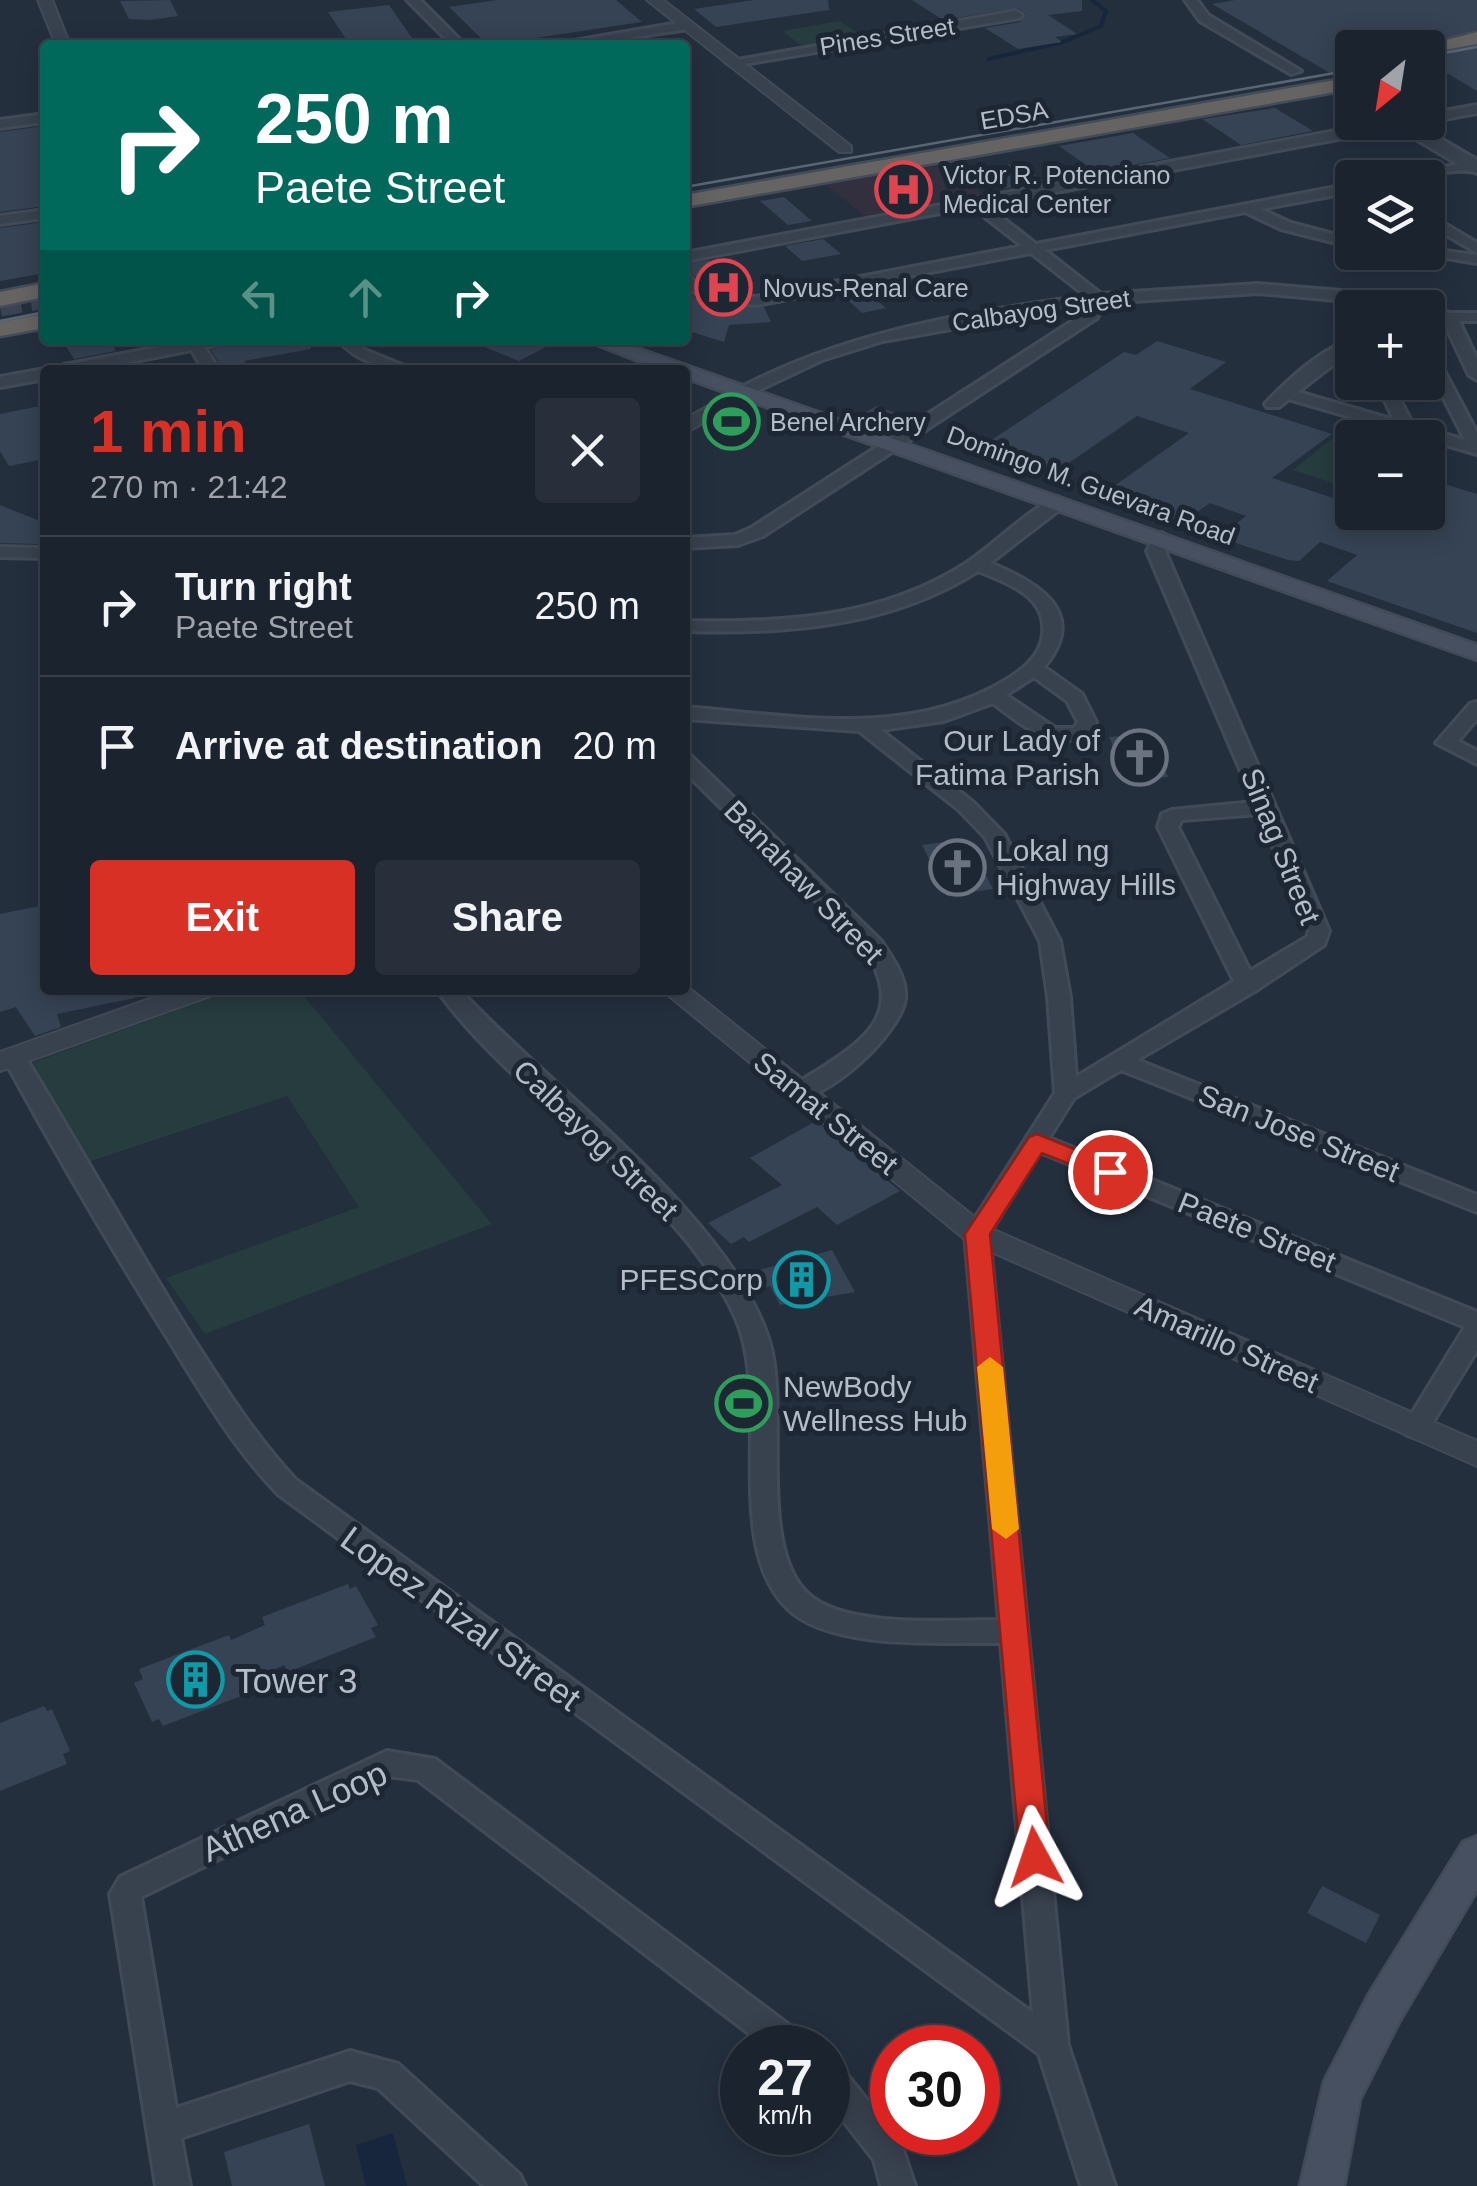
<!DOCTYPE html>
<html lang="en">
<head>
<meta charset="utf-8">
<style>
  :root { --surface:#1b232e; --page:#282f3a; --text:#f1f3f6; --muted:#a0a4aa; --line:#39404a; --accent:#d93025 }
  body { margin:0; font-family:Helvetica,sans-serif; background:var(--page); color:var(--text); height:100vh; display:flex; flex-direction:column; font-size:38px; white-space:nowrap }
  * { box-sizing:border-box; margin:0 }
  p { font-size:32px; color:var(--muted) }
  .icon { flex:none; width:55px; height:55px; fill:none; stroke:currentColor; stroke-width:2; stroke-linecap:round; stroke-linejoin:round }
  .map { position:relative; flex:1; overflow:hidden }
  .details { position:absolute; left:40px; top:365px; width:650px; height:630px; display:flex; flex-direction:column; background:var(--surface); border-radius:10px; box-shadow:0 5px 25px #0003,0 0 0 2px var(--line) }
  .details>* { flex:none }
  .hud { position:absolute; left:40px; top:40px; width:650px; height:305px; border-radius:10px; box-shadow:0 5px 25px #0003,0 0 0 2px var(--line); background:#00695c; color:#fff; overflow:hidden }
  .needle { width:65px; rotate:210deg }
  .fabs { position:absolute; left:1335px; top:30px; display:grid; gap:20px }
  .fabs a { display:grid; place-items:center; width:110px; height:110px; border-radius:10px; background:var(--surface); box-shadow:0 5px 25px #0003,0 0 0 2px var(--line); font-size:50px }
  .speed { position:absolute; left:720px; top:2025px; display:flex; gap:20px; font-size:50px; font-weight:700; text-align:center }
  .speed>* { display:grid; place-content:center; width:130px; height:130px; border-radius:50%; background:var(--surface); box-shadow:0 5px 25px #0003,0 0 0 2px var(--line); line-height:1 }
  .speed small { font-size:25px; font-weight:400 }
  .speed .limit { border:15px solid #d22; background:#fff; color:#111 }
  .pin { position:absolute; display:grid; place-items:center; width:85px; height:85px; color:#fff; margin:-42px; border:5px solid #fff; border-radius:50%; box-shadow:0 2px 10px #0007 }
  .me { position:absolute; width:110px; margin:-55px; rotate:355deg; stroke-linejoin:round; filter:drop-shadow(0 0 8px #0008) }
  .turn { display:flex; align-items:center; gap:35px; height:210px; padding:0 50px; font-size:45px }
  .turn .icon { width:130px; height:130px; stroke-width:2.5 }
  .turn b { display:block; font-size:70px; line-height:85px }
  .lanes { display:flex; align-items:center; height:95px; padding:0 50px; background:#0003; justify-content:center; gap:50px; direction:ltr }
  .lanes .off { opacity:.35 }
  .round { display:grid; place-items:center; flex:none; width:105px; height:105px; border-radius:10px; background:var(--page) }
  .summary { display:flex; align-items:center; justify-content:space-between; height:170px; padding:0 50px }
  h1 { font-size:60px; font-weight:700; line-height:75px; color:var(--accent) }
  .primary-button { display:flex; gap:20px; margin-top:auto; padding:20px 50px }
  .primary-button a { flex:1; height:115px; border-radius:10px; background:var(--accent); color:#fff; font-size:40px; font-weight:700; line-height:115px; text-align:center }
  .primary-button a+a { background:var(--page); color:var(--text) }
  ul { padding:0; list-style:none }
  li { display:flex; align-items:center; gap:30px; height:140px; padding:0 50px; border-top:2px solid var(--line) }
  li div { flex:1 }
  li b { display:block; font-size:38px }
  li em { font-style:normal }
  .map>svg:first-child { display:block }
  .medical { fill:#32303f }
  .green { fill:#263c3f }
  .water { fill:#17263c }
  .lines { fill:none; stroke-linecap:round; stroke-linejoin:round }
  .stream { stroke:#17263c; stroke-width:4 }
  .building { fill:#364354 }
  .trunk-tunnel { stroke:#3a4453; stroke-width:21; stroke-dasharray:21 10; stroke-linecap:butt }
  .pedestrian-casing { stroke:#414a57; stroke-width:5 }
  .minor-casing { stroke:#414a57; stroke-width:6 }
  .tertiary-casing { stroke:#414a57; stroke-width:4 }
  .secondary-casing { stroke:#414a57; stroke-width:5 }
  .trunk-casing { stroke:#434c59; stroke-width:5 }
  .pedestrian { fill:#38414e; fill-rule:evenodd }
  .minor { fill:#38414e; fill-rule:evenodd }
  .tertiary { fill:#38414e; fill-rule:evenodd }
  .secondary { fill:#465061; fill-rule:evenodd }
  .trunk { fill:#656462; fill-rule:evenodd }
  .tram { stroke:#5a6575; stroke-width:2.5 }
  .route { fill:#d93025; stroke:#8d1f18; stroke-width:2.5 }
  .slow { fill:#f59e0b }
  .labels { text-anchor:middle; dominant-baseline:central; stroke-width:10; stroke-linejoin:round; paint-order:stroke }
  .far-street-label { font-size:25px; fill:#b4bcc9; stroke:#1d2633 }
  .far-poi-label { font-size:25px; fill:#b4bcc9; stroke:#1d2633; text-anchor:start }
  .poi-label { font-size:30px; fill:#b4bcc9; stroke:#1d2633; text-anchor:end }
  .street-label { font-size:30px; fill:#b4bcc9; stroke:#1d2633 }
  .near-street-label { font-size:35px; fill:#b4bcc9; stroke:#1d2633 }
  .near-poi-label { font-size:35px; fill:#b4bcc9; stroke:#1d2633; text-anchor:start }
</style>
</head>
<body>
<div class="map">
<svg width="1477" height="2186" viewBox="0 0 1477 2186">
  <rect width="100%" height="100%" fill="#242f3e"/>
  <path class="medical" d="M 944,164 L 983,194 L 865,216 L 826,185 Z"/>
  <path class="green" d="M 839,21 L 861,35 L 802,46 L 782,31 Z
    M 1334,437 L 1352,443 L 1352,489 L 1293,470 Z
    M 232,990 L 299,990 L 492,1224 L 205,1334 L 166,1278 L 359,1207 L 287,1096 L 88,1162 L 32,1063 Z"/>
  <path class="water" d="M 393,2133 L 407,2186 L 366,2186 L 356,2145 Z"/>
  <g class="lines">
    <path class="stream" d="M 989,59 L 1063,42 L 1101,26 L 1106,11 L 1092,0"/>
  </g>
  <path class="building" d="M 170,0 L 178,16 L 149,20 L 129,19 L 120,1 Z
    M 497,0 L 616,0 L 642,22 L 488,45 L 449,7 Z
    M 754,0 L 828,0 L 829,10 L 716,27 L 694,9 Z
    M 912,0 L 1082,0 L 1082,11 L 1048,15 L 1077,34 L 1055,37 L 1062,42 L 1018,49 L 985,28 L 1021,22 L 1026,14 L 1018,8 L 943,20 Z
    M 1235,0 L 1477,0 L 1477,29 L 1413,48 L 1352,48 L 1352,74 L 1335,76 L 1212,4 Z
    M 389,5 L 417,45 L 350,45 L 328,12 Z
    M 1477,48 L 1477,91 L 1428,62 L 1428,56 Z
    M 1275,108 L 1313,131 L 1241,145 L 1202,119 Z
    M 45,126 L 45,206 L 0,212 L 0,132 Z
    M 1133,133 L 1170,158 L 1096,172 L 1059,146 Z
    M 1018,163 L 1043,181 L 1003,189 L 982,170 Z
    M 784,197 L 812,221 L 788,225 L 760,201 Z
    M 45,222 L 45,273 L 0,281 L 0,228 Z
    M 823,239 L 841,254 L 802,261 L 785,246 Z
    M 709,260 L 735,276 L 733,292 L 717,290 L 685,271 L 685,264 Z
    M 863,289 L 886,308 L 862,313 L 840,293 Z
    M 685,291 L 707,305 L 764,307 L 771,322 L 729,325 L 724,342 L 685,330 Z
    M 62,340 L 110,340 L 116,351 L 74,359 Z
    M 235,340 L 310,340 L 311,349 L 244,361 L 249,370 L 223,370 L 211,350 Z
    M 467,340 L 559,340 L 519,361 Z
    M 1157,341 L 1226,362 L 1190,389 L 1332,434 L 1272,478 L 1352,504 L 1352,512 L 1382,512 L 1412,522 L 1428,512 L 1428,479 L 1477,494 L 1477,633 L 1327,581 L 1357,555 L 1320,542 L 1299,561 L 1288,560 L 1226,540 L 1229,537 L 1222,535 L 1246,516 L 1210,503 L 1180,524 L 1100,496 L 1189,433 L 1137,416 L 1047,478 L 972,453 L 1124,352 L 1136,355 Z
    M 45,405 L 45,459 L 9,466 L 0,451 L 0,414 Z
    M 876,406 L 913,419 L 890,434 L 853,420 Z
    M 0,505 L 45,523 L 45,536 L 39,544 L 0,543 Z
    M 1149,734 L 1168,777 L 1128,780 L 1109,737 Z
    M 967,839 L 993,889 L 947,896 L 922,845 Z
    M 45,905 L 45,990 L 134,990 L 135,998 L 57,1014 L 61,1027 L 35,1036 L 16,1007 L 0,1012 L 0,914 Z
    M 816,1121 L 900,1191 L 837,1225 L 817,1207 L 749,1242 L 744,1237 L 731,1244 L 708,1223 L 782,1185 L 750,1158 Z
    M 832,1250 L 855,1292 L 780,1305 L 770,1286 L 761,1289 L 752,1272 Z
    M 348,1584 L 350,1589 L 356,1586 L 378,1625 L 371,1628 L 376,1637 L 288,1672 L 284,1665 L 250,1681 L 254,1691 L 163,1726 L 159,1719 L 152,1722 L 134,1683 L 143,1679 L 139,1669 L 229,1635 L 231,1640 L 265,1625 L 262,1617 Z
    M 44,1706 L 47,1711 L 52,1709 L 70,1751 L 63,1754 L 67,1764 L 0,1791 L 0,1723 Z
    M 1322,1886 L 1380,1915 L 1366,1943 L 1307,1913 Z
    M 309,2124 L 325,2186 L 232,2186 L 224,2152 Z"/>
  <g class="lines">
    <path class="trunk-tunnel" d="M 0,306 L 45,298"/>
    <defs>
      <path id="pedestrian" d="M 130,42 L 133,45 L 119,45 L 120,43 Z"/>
      <path id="minor" d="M 407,0 L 420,0 L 465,45 L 452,45 Z
        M 1185,0 L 1197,0 L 1208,15 L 1301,71 L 1291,74 L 1200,21 Z
        M 1016,11 L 1022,15 L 1020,18 L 732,66 L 726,62 Z
        M 684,22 L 688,23 L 688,29 L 581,45 L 551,45 Z
        M 1477,105 L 1477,113 L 1428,122 L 1428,114 Z
        M 45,114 L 45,122 L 0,128 L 0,120 Z
        M 1383,122 L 1412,122 L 1477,160 L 1477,173 C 1460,166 1420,178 1399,178 L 1458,164 L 1397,128 L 986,205 L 1036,244 L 1352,184 L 1352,192 L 1261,209 L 1291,223 L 1352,239 L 1352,247 L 1281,229 L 1245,212 L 1045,250 L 1101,294 L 1258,284 L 1365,293 L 1424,308 L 1258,293 L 1103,303 L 1097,318 L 763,536 L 738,545 L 685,548 L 685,538 L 735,535 L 751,528 L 1085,313 L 1088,305 L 883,341 L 822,360 L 744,397 L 738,395 L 738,389 C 847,331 965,313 1086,296 L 1031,253 L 756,305 L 707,301 L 685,286 L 685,275 L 716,294 L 756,297 L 1022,246 L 972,207 L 685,261 L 685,253 Z
        M 45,210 L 45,218 L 0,224 L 0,216 Z
        M 1428,214 L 1477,243 L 1477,253 L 1428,224 Z
        M 1428,249 L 1477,255 L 1477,263 L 1410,252 L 1428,252 Z
        M 1428,307 L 1450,313 L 1477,313 L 1477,321 L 1459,321 L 1477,359 L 1477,380 L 1469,375 L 1443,320 L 1428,315 L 1428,308 L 1424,308 Z
        M 196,340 L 231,340 L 205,348 L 219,370 L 203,370 L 192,350 L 88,370 L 56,370 L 64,365 Z
        M 338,340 L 355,340 L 365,350 L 414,370 C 385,370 358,362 338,340 Z
        M 1352,340 L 1352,350 L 1298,392 L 1394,420 L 1376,382 L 1391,382 L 1413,425 L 1465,440 L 1428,367 L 1428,349 L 1433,350 L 1477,433 L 1477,454 L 1289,399 L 1279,407 L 1267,407 L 1265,404 C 1286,382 1322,348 1352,340 Z
        M 45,369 L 45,379 L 0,387 L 0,377 Z
        M 1058,497 L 1066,502 L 1064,506 L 990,563 C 1037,582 1090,612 1044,667 L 1082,694 L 1096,722 L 1089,736 C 1050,750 1022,725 993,703 L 944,721 L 881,730 L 973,802 L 1004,834 L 1060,941 L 1070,997 L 1076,1077 L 1234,981 L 1158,827 L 1162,814 L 1172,810 L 1254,802 L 1147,551 L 1156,534 L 1162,533 L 1171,538 L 1165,551 L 1329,931 L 1324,945 L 1255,991 L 1137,1060 L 1477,1195 L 1477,1212 L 1121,1070 L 1074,1098 L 1049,1138 L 1477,1312 L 1477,1350 L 1425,1435 L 1416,1438 L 1407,1435 L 1403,1428 L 1465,1327 L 1040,1152 L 989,1234 L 1068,2045 L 1115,2186 L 1081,2186 L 1039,2054 L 278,1494 C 233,1447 201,1392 167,1337 C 109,1245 55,1152 3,1057 L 14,1050 L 22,1052 C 80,1146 133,1243 192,1337 C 224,1387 255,1436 296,1480 L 1033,2013 L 1001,1643 C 944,1642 830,1651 787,1608 C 721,1542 774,1399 734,1314 C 673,1185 519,1104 437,990 L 460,990 C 550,1088 730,1216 769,1341 C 790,1408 756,1543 807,1593 C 844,1629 949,1620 999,1620 L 965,1234 L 1055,1093 L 1048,997 L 1040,941 L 985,837 L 959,810 L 859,731 L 685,719 L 685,707 C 794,716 908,739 1006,680 C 1023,670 1041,655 1043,634 C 1047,596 1008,583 978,571 C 890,627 787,634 685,631 L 685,621 C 782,623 881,618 965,564 C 992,547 1032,506 1058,497 ZM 1034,677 L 1067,701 L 1078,722 L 1074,728 L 1055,728 L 1006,695 ZM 1259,814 L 1309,931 L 1307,937 L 1250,971 L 1178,827 L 1182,820 Z
        M 0,547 L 45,548 L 45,558 L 0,557 Z
        M 1477,702 L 1477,719 L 1458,741 L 1477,751 L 1477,764 L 1436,743 L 1470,704 Z
        M 685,755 L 692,757 L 881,941 C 893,959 907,978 905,999 C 901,1033 823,1106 791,1097 L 788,1092 C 796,1082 809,1076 820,1069 C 872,1036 902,1010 866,950 L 685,772 Z
        M 387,1751 L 435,1759 L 805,2037 L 810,2048 L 768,2048 L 418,1780 L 389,1776 L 141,1897 L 176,2108 L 350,2051 L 398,2064 L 520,2175 L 525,2186 L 484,2186 L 378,2088 L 350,2081 L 181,2138 L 190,2186 L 156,2186 L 110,1894 L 120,1877 Z
        M 828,2061 L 839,2065 L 900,2141 L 915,2186 L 881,2186 L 874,2160 L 828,2101 Z"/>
      <path id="tertiary" d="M 38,0 L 52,0 L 70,45 L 56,45 Z
        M 647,0 L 663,0 L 851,146 L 851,152 L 839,152 Z
        M 744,386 L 754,392 L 751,396 L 685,433 L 685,419 Z
        M 685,985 L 987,1227 L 1477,1441 L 1477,1466 L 967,1241 L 662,990 L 685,990 Z
        M 175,990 L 214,990 L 210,996 L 0,1071 L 0,1052 Z"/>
      <path id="secondary" d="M 585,340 L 614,340 L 1477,645 L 1477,660 L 685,378 L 685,370 L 661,370 Z
        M 1477,1836 L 1477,1890 L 1399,2022 L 1360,2099 L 1344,2186 L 1300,2186 L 1324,2082 L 1369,1994 L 1463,1842 Z"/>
      <path id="trunk" d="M 1477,32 L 1477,44 L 1428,53 L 1428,48 L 1416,48 Z
        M 1352,77 L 1352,89 L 685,207 L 685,195 Z
        M 45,283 L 45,297 L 0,306 L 0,292 Z
        M 45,314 L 45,328 L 0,336 L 0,322 Z"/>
    </defs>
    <use href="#pedestrian" class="pedestrian-casing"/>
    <use href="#minor" class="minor-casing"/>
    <use href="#tertiary" class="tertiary-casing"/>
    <use href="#secondary" class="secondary-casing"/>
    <use href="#trunk" class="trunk-casing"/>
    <use href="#pedestrian" class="pedestrian"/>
    <use href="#minor" class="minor"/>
    <use href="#tertiary" class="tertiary"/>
    <use href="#secondary" class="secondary"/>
    <use href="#trunk" class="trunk"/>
    <path class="tram" d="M 1428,56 L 1477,47
      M 685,187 L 1352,70
      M 0,321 L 45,312"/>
  </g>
  <path class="route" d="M 1037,1134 L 1119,1167 L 1122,1172 L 1110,1180 L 1042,1153 L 990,1234 L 1050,1857 L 1046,1866 L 1035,1870 L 1025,1866 L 1020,1857 L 965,1234 L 1029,1137 Z"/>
  <path class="slow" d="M 990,1357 L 1003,1367 L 1019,1529 L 1006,1539 L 992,1529 L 977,1367 Z"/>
  <defs>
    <symbol id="hospital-ring" viewBox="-11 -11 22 22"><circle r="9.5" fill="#1d2633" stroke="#e0444e" stroke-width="1.5"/><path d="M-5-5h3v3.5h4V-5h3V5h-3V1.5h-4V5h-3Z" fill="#e0444e"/></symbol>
    <symbol id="stadium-ring" viewBox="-11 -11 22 22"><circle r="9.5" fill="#1d2633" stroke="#2e9e5b" stroke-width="1.5"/><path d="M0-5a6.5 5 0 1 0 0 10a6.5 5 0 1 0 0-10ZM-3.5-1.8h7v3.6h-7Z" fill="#2e9e5b"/></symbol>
    <symbol id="church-ring" viewBox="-11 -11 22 22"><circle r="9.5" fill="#1d2633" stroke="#6b7280" stroke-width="1.5"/><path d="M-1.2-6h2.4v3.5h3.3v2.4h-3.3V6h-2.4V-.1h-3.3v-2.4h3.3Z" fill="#6b7280"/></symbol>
    <symbol id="building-ring" viewBox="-11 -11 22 22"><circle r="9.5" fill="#1d2633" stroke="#0f9aa8" stroke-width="1.5"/><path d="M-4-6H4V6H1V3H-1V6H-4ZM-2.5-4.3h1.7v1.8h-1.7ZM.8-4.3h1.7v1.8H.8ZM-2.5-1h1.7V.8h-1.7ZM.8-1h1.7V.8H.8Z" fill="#0f9aa8"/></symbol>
  </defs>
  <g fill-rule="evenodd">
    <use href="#hospital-ring" x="872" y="158" width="63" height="63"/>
    <use href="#hospital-ring" x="692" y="256" width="63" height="63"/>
    <use href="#stadium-ring" x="700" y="390" width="63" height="63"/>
    <use href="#church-ring" x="1108" y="726" width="63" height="63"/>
    <use href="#church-ring" x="926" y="836" width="63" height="63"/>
    <use href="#building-ring" x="770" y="1248" width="63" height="63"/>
    <use href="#stadium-ring" x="712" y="1372" width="63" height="63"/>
    <use href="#building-ring" x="164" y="1648" width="63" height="63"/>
  </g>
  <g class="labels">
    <g class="far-street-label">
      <text transform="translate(887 36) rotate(-9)">Pines Street</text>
      <text transform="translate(1014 115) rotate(-10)">EDSA</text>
      <text transform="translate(1041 310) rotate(-8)">Calbayog Street</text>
      <text transform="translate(1091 485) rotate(20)">Domingo M. Guevara Road</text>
    </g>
    <g class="far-poi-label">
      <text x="943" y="175">Victor R. Potenciano<tspan x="943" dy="29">Medical Center</tspan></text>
      <text x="763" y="288">Novus-Renal Care</text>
      <text x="770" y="422">Benel Archery</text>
    </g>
    <g class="poi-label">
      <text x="1100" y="740">Our Lady of<tspan x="1100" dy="34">Fatima Parish</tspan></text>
      <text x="996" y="850" text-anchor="start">Lokal ng<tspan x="996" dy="34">Highway Hills</tspan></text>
      <text x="763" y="1279">PFESCorp</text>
      <text x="783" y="1386" text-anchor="start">NewBody<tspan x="783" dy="34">Wellness Hub</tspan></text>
    </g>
    <g class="street-label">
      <text transform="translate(1281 846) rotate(68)">Sinag Street</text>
      <text transform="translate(804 882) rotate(46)">Banahaw Street</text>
      <text transform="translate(826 1113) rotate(39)">Samat Street</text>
      <text transform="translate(1299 1133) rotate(22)">San Jose Street</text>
      <text transform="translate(596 1140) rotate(44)">Calbayog Street</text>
      <text transform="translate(1257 1232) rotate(22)">Paete Street</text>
      <text transform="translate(1227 1344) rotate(24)">Amarillo Street</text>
    </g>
    <g class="near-street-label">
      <text transform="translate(461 1618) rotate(36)">Lopez Rizal Street</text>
      <text transform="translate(294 1811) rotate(-24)">Athena Loop</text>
    </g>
    <g class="near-poi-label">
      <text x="235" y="1680">Tower 3</text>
    </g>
  </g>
</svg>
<div class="fabs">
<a><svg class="needle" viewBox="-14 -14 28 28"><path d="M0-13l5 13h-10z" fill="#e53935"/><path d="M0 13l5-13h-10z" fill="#a0a4aa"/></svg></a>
<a><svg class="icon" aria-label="layers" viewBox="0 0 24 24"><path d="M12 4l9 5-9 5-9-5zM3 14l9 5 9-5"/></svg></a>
<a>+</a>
<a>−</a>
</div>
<div class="speed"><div>27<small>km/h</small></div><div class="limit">30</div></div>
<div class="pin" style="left:1110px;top:1172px;background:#d93025"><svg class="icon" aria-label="arrive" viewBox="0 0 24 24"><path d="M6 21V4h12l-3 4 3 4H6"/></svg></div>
<svg class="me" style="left:1035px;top:1857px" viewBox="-20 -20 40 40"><path d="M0-17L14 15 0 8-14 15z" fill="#d93025" stroke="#fff" stroke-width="4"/></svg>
<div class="hud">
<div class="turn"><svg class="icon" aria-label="right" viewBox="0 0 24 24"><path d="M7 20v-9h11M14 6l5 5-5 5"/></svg><div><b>250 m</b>Paete Street</div></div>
<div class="lanes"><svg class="icon off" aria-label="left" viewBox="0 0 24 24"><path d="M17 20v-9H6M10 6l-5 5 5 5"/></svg><svg class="icon off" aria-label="ahead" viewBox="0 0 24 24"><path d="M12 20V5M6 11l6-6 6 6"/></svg><svg class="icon" aria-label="right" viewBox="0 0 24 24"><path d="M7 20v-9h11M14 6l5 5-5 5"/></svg></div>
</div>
<section class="details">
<div class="summary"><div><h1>1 min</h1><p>270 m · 21:42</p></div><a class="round"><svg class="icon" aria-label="close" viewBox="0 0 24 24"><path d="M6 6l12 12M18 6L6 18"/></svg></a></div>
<ul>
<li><svg class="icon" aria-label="right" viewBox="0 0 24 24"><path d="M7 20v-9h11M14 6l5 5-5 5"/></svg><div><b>Turn right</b><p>Paete Street</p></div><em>250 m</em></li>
<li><svg class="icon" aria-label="arrive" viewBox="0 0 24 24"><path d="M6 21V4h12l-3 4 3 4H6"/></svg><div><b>Arrive at destination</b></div><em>20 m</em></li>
</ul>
<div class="primary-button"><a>Exit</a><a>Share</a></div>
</section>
</div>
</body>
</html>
